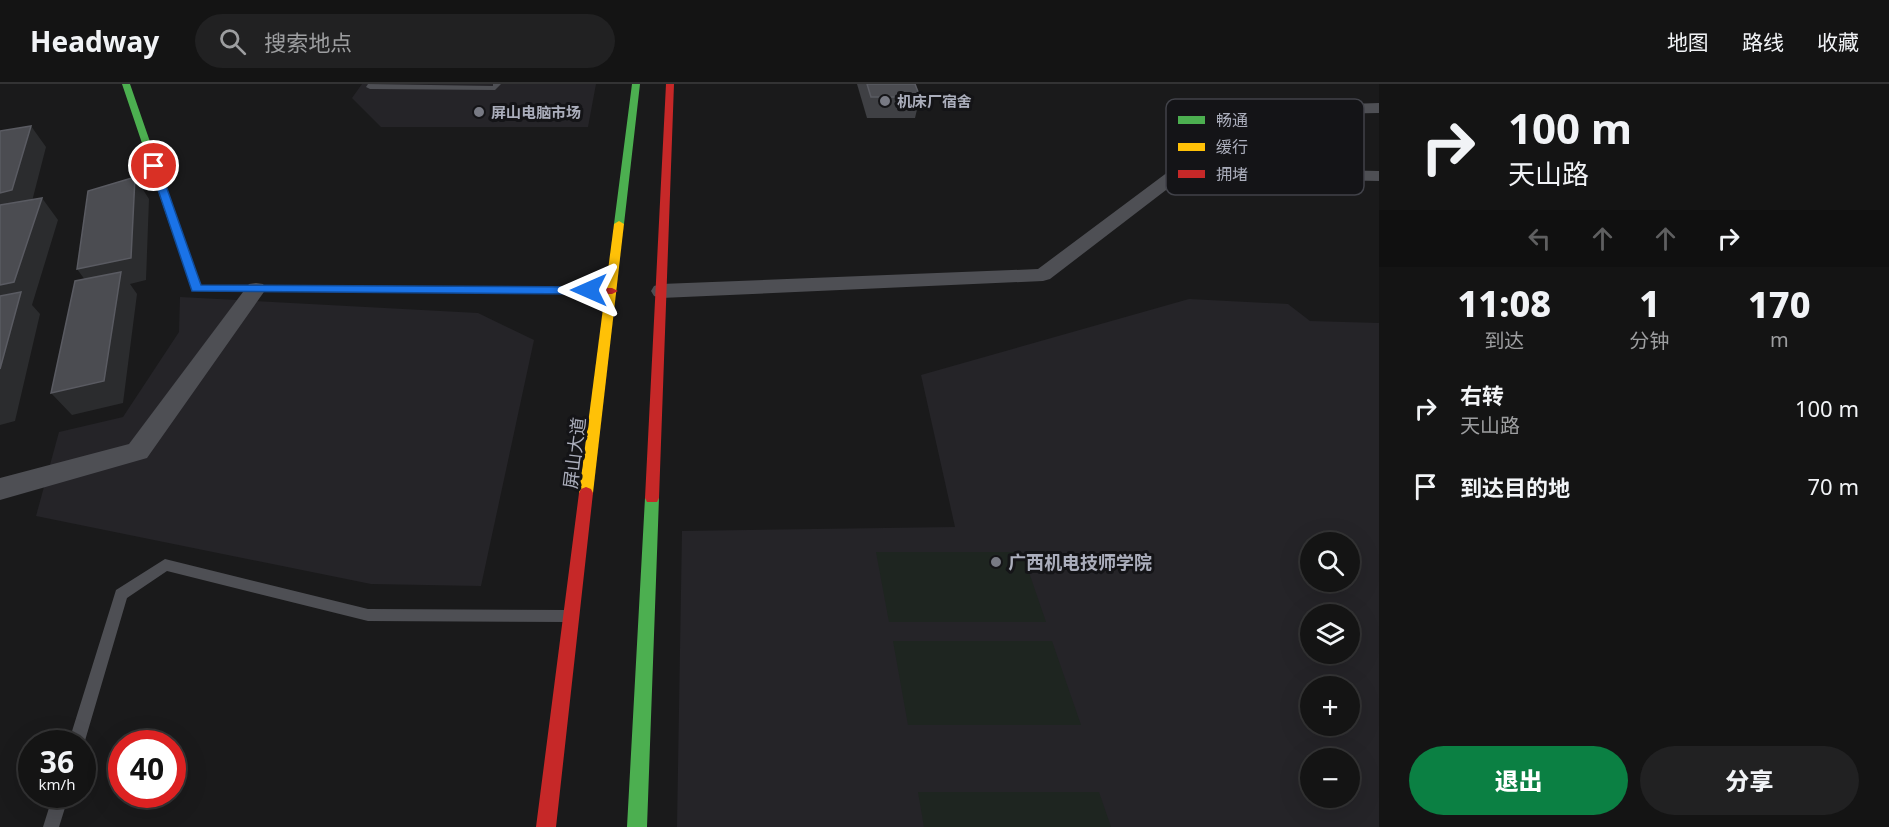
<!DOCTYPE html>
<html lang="zh">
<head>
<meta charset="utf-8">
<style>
  :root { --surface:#141414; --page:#212122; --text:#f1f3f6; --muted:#9d9ea0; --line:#333334; --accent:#0b8043 }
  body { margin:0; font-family:"Noto Sans","Noto Sans SC",sans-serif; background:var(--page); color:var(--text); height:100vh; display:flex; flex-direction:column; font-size:22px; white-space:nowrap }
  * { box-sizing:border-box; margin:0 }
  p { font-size:20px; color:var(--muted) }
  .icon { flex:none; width:33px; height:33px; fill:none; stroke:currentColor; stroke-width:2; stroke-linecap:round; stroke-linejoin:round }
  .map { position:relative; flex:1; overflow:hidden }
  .panel { display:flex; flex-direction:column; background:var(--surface); width:510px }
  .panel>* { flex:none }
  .banner { background:#141414; color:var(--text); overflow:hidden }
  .controls { position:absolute; left:1300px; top:448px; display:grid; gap:12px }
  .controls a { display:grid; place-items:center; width:60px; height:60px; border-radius:50%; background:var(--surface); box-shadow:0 6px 24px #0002,0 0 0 2px var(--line); font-size:30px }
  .speed { position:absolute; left:18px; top:646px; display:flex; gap:12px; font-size:30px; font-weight:700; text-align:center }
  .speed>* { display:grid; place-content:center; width:78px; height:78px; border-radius:50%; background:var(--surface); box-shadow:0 6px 24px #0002,0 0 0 2px var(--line); line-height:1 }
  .speed small { font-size:15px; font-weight:400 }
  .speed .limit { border:9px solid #d22; background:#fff; color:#111 }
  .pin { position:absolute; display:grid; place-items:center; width:51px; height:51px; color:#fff; margin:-26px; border:3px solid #fff; border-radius:50%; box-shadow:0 2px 6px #0007 }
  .me { position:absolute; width:66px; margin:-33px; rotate:270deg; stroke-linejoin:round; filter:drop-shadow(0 0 4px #0008) }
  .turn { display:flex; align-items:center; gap:21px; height:126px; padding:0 30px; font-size:27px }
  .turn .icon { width:78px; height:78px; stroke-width:2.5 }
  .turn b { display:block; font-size:42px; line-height:51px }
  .lanes { display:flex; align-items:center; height:57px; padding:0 30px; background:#0003; justify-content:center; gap:30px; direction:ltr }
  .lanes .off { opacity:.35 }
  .eta { display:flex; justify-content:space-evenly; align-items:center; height:102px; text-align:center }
  .eta b { font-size:36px; font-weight:800; line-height:42px }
  .primary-button { display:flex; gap:12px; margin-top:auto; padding:12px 30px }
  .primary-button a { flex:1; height:69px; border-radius:36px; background:var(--accent); color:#fff; font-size:24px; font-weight:800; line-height:69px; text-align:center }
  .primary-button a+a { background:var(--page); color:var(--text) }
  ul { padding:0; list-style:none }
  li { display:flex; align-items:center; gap:18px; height:78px; padding:0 30px }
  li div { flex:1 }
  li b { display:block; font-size:22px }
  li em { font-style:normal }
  header { display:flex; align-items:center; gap:36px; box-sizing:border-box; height:84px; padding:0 30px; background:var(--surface); border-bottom:2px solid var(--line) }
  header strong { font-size:28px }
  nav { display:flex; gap:33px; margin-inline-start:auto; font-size:21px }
  .search { width:420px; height:54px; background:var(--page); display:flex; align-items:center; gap:15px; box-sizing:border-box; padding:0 21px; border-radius:33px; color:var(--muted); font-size:22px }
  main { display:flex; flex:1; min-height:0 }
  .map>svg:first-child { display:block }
  .built { fill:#252428; fill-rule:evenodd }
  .green { fill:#1e2520 }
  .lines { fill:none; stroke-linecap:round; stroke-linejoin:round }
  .lane { fill:#4e4f54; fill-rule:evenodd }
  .street { fill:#4e4f54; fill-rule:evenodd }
  .fast { fill:#4caf50; fill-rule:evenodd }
  .slow { fill:#ffc107; fill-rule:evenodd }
  .jam { fill:#c62828; fill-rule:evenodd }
  .wall { fill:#3f4044 }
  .shaded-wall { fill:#2b2c2e }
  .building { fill:#4b4c51; stroke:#5a5b62; stroke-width:1.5 }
  .route { fill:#1a73e8; stroke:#114b97; stroke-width:1.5 }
  .poi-dot { fill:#787a84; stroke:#141417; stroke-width:2 }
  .labels { text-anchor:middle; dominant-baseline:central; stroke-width:6; stroke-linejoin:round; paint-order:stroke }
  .far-poi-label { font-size:15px; font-weight:bold; fill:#abaebc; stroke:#141417; text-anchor:start }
  .street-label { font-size:18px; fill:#abaebc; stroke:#141417 }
  .poi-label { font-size:18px; font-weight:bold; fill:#abaebc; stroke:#141417; text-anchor:start }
  .key { fill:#141417; stroke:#414249; stroke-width:1.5 }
  .key-label { font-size:16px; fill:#abaebc }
</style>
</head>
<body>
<header>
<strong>Headway</strong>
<div class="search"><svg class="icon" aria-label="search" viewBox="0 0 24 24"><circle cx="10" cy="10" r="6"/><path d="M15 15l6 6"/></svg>搜索地点</div>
<nav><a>地图</a><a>路线</a><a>收藏</a></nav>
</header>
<main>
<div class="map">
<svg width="1379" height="743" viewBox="0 0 1379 743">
  <rect width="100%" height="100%" fill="#1a1a1b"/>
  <path class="built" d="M 362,0 L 596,0 L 588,43 L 381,43 L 352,14 Z
    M 180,213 L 478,229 L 534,256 L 481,502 L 371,500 L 36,432 L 59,348 L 123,333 L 179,248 Z
    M 1189,215 L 1288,220 L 1310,237 L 1379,239 L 1379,743 L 677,743 L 682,447 L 955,443 L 921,291 ZM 1311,459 L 1350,459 L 1350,498 L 1311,498 ZM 1311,531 L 1350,531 L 1350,570 L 1311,570 ZM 1311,603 L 1350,603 L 1350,642 L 1311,642 ZM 1311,675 L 1350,675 L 1350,714 L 1311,714 Z"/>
  <path class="green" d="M 876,468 L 1022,468 L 1046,538 L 889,538 Z
    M 893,557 L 1052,557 L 1081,641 L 908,641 Z
    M 918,708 L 1099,708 L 1111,743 L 924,743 Z"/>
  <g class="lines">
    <path class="lane" d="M 368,0 L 493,2 L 493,0 L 501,0 L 495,6 L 370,5 L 366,3 Z
      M 165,475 L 368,525 L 568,526 L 573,527 L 575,532 L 573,537 L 568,538 L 368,537 L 167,487 L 127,514 L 84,660 L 82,663 L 82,660 L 68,660 L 116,506 Z
      M 53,711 L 69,711 L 59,743 L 43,743 Z"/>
    <path class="street" d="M 1379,19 L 1379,29 L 1265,31 L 1197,83 L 1379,87 L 1379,97 L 1183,93 L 1050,195 L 1043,197 L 661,214 L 654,212 L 651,207 L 654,202 L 661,200 L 1038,185 L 1255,23 Z
      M 256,199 L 263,200 L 266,205 L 147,374 L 0,416 L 0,394 L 129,360 L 249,200 Z"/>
    <path class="fast" d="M 122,0 L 130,0 L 200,202 L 312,203 L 316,204 L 316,208 L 192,207 Z
      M 632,0 L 640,0 L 624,140 L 619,143 L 614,140 Z
      M 652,408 L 657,410 L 659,414 L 647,743 L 627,743 L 645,414 L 647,410 Z"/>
    <path class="slow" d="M 619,137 L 624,140 L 593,409 L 591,413 L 581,413 L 579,409 L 614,140 Z"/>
    <path class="jam" d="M 666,0 L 674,0 L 659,414 L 657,418 L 647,418 L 645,414 Z
      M 312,203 L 612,204 L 618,207 L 612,210 L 308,208 L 308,204 Z
      M 586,403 L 591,405 L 593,409 L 556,743 L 536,743 L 579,409 L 581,405 Z"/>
  </g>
  <path class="wall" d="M 857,0 L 915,0 L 920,13 L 915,34 L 867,34 Z"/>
  <path class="shaded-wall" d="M 31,42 L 46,63 L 29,129 L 0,134 L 0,109 Z
    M 135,93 L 149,115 L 146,196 L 130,200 L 137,210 L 123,319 L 72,331 L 51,309 L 94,208 L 77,185 Z
    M 42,114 L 58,136 L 32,221 L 40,230 L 15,337 L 0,341 L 0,201 Z"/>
  <path class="building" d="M 867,0 L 915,0 L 920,13 L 871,13 Z
    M 31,42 L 12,106 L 0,109 L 0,47 Z
    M 135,93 L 131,174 L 77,185 L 88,107 Z
    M 42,114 L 14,198 L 0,201 L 0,121 Z
    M 121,188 L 104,297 L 51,309 L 75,197 Z
    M 21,208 L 0,285 L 0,212 Z"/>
  <path class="route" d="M 154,79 L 159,82 L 201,201 L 589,203 L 594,206 L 589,210 L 192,207 L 150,82 Z"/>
  <g class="poi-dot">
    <circle cx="885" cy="17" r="6"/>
    <circle cx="479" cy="28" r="6"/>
    <circle cx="996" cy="478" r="6"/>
  </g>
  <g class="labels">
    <g class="far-poi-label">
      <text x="897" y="17">机床厂宿舍</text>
      <text x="491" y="28">屏山电脑市场</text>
    </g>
    <g class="street-label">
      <text transform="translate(574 369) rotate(-83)">屏山大道</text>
    </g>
    <g class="poi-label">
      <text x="1008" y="478">广西机电技师学院</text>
    </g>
  </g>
  <rect x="1166" y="15" width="198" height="96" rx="9" class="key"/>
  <rect x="1178" y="32" width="27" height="8" fill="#4caf50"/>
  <rect x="1178" y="59" width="27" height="8" fill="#ffc107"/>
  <rect x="1178" y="86" width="27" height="8" fill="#c62828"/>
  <g class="key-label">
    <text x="1216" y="42">畅通</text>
    <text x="1216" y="69">缓行</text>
    <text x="1216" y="96">拥堵</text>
  </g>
</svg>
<div class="controls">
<a><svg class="icon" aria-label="search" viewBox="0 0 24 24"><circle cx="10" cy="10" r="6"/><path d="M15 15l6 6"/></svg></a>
<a><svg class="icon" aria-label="layers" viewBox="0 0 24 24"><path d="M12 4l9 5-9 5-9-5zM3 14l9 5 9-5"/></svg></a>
<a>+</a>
<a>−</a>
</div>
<div class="speed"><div>36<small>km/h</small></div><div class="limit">40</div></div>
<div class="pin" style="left:154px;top:82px;background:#d93025"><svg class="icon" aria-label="arrive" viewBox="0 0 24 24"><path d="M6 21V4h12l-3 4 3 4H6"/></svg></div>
<svg class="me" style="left:589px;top:206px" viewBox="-20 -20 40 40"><path d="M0-17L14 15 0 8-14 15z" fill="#1a73e8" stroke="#fff" stroke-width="4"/></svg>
</div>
<section class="panel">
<div class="banner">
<div class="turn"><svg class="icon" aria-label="right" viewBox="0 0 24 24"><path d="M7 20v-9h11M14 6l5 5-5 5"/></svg><div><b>100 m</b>天山路</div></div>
<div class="lanes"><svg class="icon off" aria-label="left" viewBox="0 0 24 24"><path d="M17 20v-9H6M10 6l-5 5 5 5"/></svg><svg class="icon off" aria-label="ahead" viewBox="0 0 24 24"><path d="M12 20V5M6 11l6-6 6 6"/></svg><svg class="icon off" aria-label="ahead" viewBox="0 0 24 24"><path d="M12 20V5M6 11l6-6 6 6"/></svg><svg class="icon" aria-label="right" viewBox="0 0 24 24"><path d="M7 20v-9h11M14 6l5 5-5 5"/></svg></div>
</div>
<div class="eta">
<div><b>11:08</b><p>到达</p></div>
<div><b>1</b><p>分钟</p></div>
<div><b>170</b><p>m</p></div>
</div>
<ul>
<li><svg class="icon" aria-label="right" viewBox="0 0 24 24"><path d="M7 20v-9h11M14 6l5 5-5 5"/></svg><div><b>右转</b><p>天山路</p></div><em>100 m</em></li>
<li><svg class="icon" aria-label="arrive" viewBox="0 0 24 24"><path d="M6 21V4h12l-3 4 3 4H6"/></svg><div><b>到达目的地</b></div><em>70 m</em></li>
</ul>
<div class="primary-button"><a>退出</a><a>分享</a></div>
</section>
</main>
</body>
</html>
